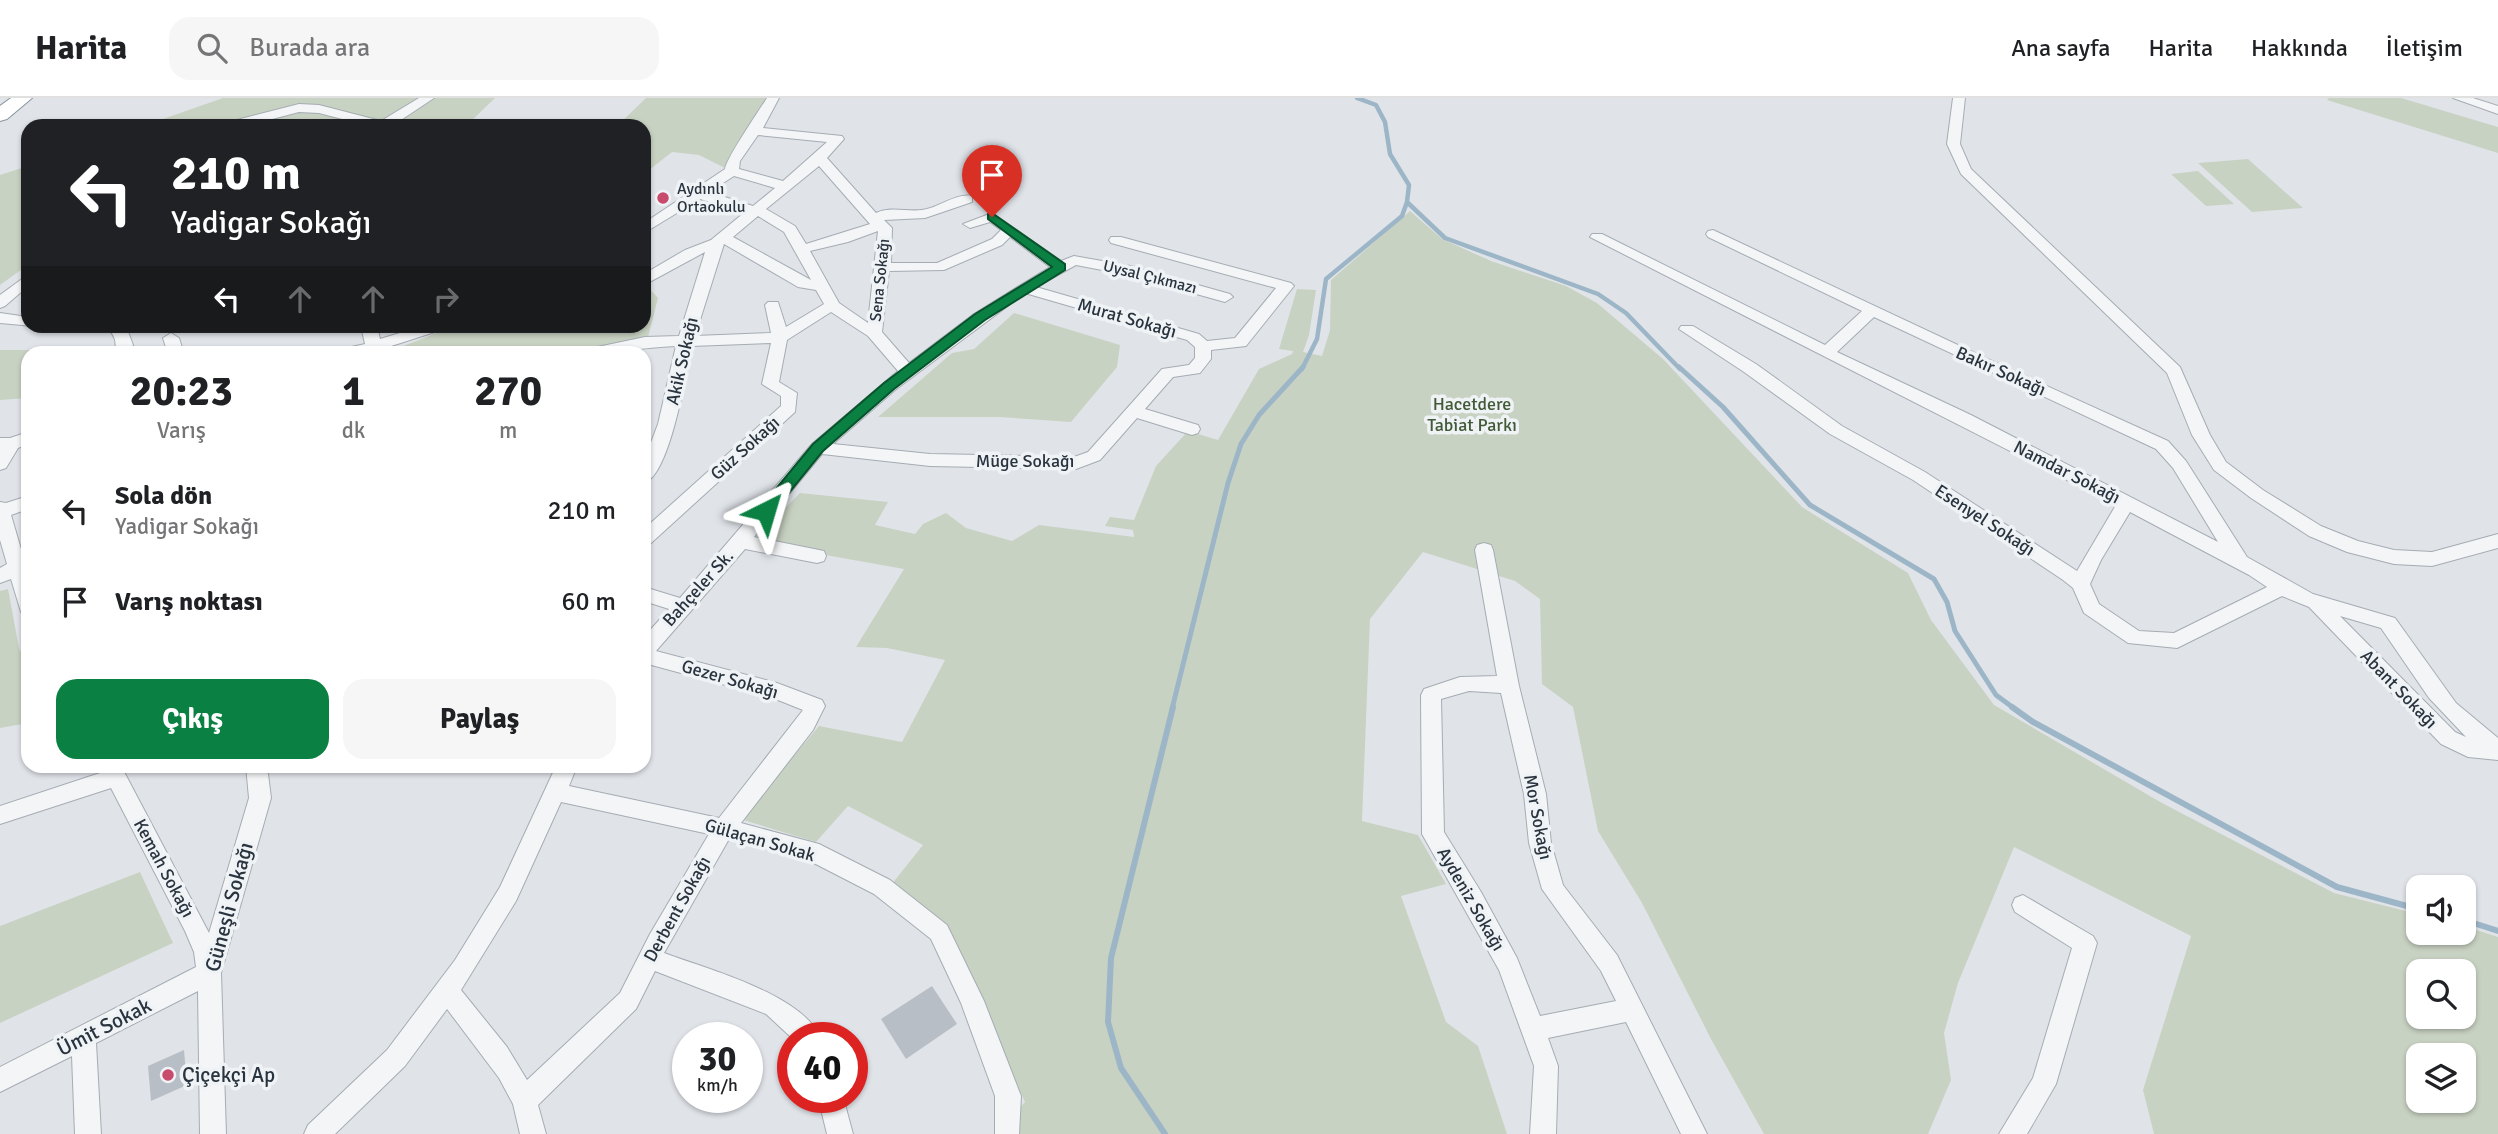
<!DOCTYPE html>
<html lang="tr">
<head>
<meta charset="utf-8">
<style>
  :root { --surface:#fff; --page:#f6f6f6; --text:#202124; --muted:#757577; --line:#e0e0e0; --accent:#0b8043 }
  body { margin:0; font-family:Signika,sans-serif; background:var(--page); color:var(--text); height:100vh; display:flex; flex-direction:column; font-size:26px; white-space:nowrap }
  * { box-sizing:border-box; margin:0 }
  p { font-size:23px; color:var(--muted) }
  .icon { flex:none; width:38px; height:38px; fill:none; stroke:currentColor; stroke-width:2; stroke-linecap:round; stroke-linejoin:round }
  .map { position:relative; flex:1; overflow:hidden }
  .sheet { position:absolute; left:21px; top:248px; width:630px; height:427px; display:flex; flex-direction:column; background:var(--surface); border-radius:21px; box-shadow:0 2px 5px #0004 }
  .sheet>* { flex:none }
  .banner { position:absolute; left:21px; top:21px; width:630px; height:214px; border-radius:21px; box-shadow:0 2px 5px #0004; background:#202124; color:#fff; overflow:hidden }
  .tools { position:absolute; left:2406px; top:777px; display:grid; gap:14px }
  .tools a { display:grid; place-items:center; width:70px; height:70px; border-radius:14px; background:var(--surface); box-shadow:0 2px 5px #0004; font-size:35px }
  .speed { position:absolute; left:672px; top:924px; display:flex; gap:14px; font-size:35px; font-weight:700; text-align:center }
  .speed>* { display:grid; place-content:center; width:91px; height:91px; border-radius:50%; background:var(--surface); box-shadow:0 2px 5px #0004; line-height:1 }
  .speed small { font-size:18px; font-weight:400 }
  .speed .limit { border:10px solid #d22; background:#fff; color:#111 }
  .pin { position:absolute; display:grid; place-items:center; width:60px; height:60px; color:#fff; margin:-72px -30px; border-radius:50% 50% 50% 0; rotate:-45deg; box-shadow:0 0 7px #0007 }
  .pin .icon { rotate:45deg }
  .me { position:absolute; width:77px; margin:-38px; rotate:40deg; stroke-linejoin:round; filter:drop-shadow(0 0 5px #0008) }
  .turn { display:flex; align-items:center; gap:24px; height:147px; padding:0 35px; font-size:32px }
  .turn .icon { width:91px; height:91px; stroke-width:2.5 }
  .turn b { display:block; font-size:49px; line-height:60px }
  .lanes { display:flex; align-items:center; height:66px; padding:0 35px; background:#0003; justify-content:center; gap:35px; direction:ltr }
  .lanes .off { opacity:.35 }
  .eta { display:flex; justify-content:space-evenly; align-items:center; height:119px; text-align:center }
  .eta b { font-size:42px; font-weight:700; line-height:49px }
  .button { display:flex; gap:14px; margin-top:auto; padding:14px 35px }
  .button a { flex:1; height:80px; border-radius:21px; background:var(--accent); color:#fff; font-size:28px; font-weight:700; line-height:80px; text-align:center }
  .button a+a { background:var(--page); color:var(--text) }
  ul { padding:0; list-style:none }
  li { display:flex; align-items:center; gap:21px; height:91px; padding:0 35px }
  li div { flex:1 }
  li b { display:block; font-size:26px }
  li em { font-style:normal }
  header { display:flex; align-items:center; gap:42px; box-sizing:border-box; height:98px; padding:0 35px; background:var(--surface); border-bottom:2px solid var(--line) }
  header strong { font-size:33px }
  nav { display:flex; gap:38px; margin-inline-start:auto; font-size:24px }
  .search { width:490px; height:63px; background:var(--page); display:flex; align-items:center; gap:18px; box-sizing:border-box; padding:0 24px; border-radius:21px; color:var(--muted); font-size:26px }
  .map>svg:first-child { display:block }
  .green { fill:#c8d2c2; fill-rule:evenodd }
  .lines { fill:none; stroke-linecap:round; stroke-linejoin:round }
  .stream-far2 { stroke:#9db6c7; stroke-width:4.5 }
  .stream-far1 { stroke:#9db6c7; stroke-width:5 }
  .stream { stroke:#9db6c7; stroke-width:6 }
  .building { fill:#b8bec5 }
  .minor-casing { stroke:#a5acb3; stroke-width:2 }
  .highway-casing { stroke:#88949f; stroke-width:2 }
  .minor { fill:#f3f5f7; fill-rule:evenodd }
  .highway { fill:#fff; fill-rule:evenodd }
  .route { fill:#0b8043; stroke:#07532c; stroke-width:2 }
  .poi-dot { fill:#c84a6c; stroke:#f0f3f6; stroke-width:2.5 }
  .labels { text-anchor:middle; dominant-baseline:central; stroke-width:7; stroke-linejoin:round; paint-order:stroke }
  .far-poi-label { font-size:16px; fill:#29343f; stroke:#f0f3f6; text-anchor:start }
  .far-street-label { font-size:16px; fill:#29343f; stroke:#f0f3f6 }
  .street-label { font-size:18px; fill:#29343f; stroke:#f0f3f6 }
  .park-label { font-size:18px; fill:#425a37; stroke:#f0f3f6 }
  .near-street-label { font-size:21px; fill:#29343f; stroke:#f0f3f6 }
  .near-poi-label { font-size:21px; fill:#29343f; stroke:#f0f3f6; text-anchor:start }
</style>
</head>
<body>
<header>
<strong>Harita</strong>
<div class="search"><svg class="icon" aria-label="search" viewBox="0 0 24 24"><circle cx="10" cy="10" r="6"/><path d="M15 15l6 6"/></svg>Burada ara</div>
<nav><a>Ana sayfa</a><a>Harita</a><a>Hakkında</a><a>İletişim</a></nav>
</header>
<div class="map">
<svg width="2498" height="1036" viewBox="0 0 2498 1036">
  <rect width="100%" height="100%" fill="#e0e4e9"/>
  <path class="green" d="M 223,0 L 495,0 L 466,28 L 143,28 Z
    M 646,0 L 768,0 L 727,71 L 699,57 L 672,54 L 644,76 L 644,28 L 617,28 Z
    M 2329,0 L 2401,0 L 2498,29 L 2498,55 L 2327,2 Z
    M 2248,61 L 2303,110 L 2252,114 L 2198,65 Z
    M 28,68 L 28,167 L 0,187 L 0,77 Z
    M 2198,73 L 2234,106 L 2206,108 L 2171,76 Z
    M 1410,113 L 1442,141 L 1491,163 L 1566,188 L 1597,205 L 1663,261 L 1802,409 L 1908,475 L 1931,522 L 1994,607 L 2162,705 L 2334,795 L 2418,816 L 2418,835 L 2464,835 L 2464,828 L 2498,839 L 2498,1036 L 2154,1036 L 2143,992 L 2191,838 L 2014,749 L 1958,885 L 1944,935 L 1951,982 L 1928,1036 L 1764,1036 L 1711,941 L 1642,805 L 1598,733 L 1573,609 L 1542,586 L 1540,501 L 1515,483 L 1423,454 L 1370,521 L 1362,723 L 1418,737 L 1446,786 L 1401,798 L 1446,924 L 1478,948 L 1507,1036 L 997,1036 L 1025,1004 L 947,834 L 887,792 L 923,747 L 848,708 L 816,744 L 740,721 L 819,628 L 902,644 L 945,562 L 887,550 L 856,549 L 904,471 L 752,444 L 800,395 L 888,404 L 875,427 L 915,436 L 923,426 L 946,415 L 966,430 L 1012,443 L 1039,427 L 1134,439 L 1133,432 L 1105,428 L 1110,419 L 1134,422 L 1156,368 L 1188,333 L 1218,342 L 1259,271 L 1292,256 L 1293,253 L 1279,251 L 1297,191 L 1316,192 L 1309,237 L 1303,254 L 1322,258 L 1330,232 L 1331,182 ZM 2418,873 L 2464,873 L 2464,919 L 2418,919 ZM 2418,957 L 2464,957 L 2464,1003 L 2418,1003 Z
    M 648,189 L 658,200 L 648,239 L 577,255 L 396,256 L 398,250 L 455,228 L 644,228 L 644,191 Z
    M 1014,215 L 1120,247 L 1117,269 L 1071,324 L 1000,319 L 878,319 L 952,255 L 974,251 Z
    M 0,252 L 72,252 L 69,255 L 28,256 L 28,300 L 0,302 Z
    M 8,491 L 19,550 L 28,569 L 28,625 L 0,630 L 0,493 Z
    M 140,774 L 173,845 L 0,925 L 0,828 Z"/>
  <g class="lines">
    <path class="stream-far2" d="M 1357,0 L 1376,7 L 1385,24 L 1390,56 L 1409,87 L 1407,104 L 1445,140 L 1598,196 L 1626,215 L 1680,271
      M 1302,271 L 1317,241 L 1326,181 L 1402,118 L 1407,104"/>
    <path class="stream-far1" d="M 1679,269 L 1723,309 L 1810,407 L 1934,481 L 1947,504 L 1955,533 L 1996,597 L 2015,611
      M 1172,611 L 1228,385 L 1241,346 L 1259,317 L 1303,269"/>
    <path class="stream" d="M 2012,609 L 2033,624 L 2337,789 L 2418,811
      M 2464,822 L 2498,833
      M 1165,1036 L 1121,970 L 1108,924 L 1111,860 L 1173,609"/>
  </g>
  <path class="building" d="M 932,888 L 957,926 L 906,961 L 881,921 Z
    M 184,952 L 187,987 L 151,1003 L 148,968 Z"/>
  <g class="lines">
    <defs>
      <path id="minor" d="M 419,0 L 434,0 L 392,28 L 369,28 L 319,15 L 299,14 L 245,28 L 223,28 L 225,25 L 299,6 L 319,7 L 381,23 Z
        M 767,0 L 779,0 L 763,30 L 842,38 L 844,41 L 827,60 L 876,115 C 890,108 907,114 922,112 C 939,110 955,95 972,98 L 972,104 L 925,120 L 884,122 L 892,130 L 891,165 L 937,165 L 992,141 L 1001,132 L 990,124 L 970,130 L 963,126 L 992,115 L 1061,163 L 1074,158 L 1130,168 L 1230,196 L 1233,199 L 1225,204 L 1128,177 L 1076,167 L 1036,189 L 1199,236 L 1207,243 L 1235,240 L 1276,190 L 1111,145 L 1109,142 L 1111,139 L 1121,139 L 1291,185 L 1294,188 L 1246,248 L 1211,252 L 1211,261 L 1200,275 L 1173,279 L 1145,311 L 1198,327 L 1200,331 L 1198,335 L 1192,337 L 1137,320 L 1100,362 L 1076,371 L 930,368 L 822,356 L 754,439 L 824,453 L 826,458 L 824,463 L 817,465 L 745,451 L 656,553 L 777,585 L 822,602 L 825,608 L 813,632 L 741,725 L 819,746 L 890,782 L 947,827 L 984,903 L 1021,998 L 1019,1036 L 995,1036 L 995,998 L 961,905 L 931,841 L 874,796 L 806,761 L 729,741 L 664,855 C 707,871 802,896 821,940 L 793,941 L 766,916 L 655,873 L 636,911 L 538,1007 L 546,1036 L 520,1036 L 513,1006 L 499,980 L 447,911 L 405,968 L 335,1036 L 304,1036 L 308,1027 L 387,952 L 455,862 L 500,789 L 556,668 L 577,668 L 569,688 L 719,720 L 803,612 L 773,600 L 644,565 L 644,539 L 669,511 L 644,503 L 644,489 L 680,500 L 812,346 L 898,273 L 868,238 L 831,214 L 787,242 L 779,284 L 797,295 L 795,314 L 650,446 L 644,448 L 644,431 L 781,308 L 781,298 L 762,286 L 771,245 L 692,248 C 686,274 670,378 644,385 L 644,363 L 658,326 L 676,248 C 644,249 613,256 580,256 L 588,251 L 645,239 L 679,238 L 705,154 L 644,187 L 644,176 L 685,152 L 711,142 L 745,114 L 700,101 L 644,135 L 644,125 L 725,71 C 726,61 758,14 767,0 ZM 758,37 L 827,44 L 783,83 L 739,71 L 740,63 ZM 819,68 L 870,126 L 806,146 L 795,128 L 766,111 ZM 734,78 L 775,90 L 753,108 L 709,94 ZM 758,118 L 784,134 L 811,182 L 733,139 ZM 878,133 L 868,225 L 839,205 L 810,153 L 848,144 ZM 1010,139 L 1050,169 L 974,216 L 909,265 L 882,234 L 889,173 L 944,172 L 1002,147 ZM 724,146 L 798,189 L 816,192 L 824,206 L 786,229 L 778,204 L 768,204 L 765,207 L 771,235 L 695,238 ZM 1025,195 L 1187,242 L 1195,249 L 1195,260 L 1189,267 L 1162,271 L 1088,354 L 1074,359 L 930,356 L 833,346 L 895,292 ZM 561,704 L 709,736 L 650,836 L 620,895 L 527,982 L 507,949 L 461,892 L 516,803 Z
        M 1953,0 L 1965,0 L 1960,46 L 1971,71 L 2180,269 L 2210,337 L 2226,364 L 2263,392 L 2321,428 L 2358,443 L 2394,452 L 2432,454 L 2498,436 L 2498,450 L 2432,468 L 2394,466 L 2347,454 L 2309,438 L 2251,400 L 2214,372 L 2192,337 L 2167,275 L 1961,76 L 1947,46 Z
        M 2453,0 L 2473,0 L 2498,8 L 2498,16 Z
        M 482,22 L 487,23 L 487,28 L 449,28 L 456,24 Z
        M 1713,132 L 1994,264 L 2168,343 L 2186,363 L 2247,459 L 2313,496 L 2395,520 L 2456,605 L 2498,640 L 2498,662 L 2468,659 L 2441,646 L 2309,509 L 2282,498 L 2177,550 L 2128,545 L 2084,515 L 2073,490 L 2063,482 L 1913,382 L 1830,336 L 1744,274 L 1679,231 L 1681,228 L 1693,228 L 1756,266 L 1842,328 L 1925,374 L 2077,473 L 2116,407 L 1590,139 L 1592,136 L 1602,136 L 1825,247 L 1862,213 L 1708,139 L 1706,136 L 1708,133 ZM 1874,219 L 2156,351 L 2173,370 L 2218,444 L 1971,317 L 1837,254 ZM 2130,414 L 2249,477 L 2267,489 L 2174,535 L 2139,533 L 2099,506 L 2090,486 L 2101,462 ZM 2340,518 L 2381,530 L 2429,600 L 2466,639 L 2455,634 Z
        M 22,181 L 28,184 L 27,189 L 5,208 L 0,210 L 0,197 Z
        M 0,215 L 28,219 L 28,228 L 33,228 L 0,225 Z
        M 107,228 L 126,228 L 133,247 L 130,256 L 114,256 C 118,243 114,238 107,228 Z
        M 361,228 L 377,228 L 380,241 L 423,228 L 446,228 L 444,231 L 382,251 L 383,256 L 336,256 L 338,252 L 365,246 Z
        M 171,235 L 179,240 L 184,256 L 168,256 L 163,240 Z
        M 28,334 L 28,346 L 18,350 L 6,370 L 0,372 L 0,340 L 10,340 Z
        M 28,398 L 28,411 L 11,417 L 23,458 L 28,456 L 28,516 L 21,514 L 11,481 L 0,485 L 0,470 L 7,466 L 0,442 L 0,404 L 6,405 Z
        M 1484,445 L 1491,447 L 1493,452 L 1519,588 L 1546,696 L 1551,745 L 1563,787 L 1617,857 L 1707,1036 L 1681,1036 L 1626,924 L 1548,940 L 1558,968 L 1556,1036 L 1530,1036 L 1534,968 L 1499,872 L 1422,736 L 1421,597 L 1424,591 L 1460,579 L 1497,578 L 1475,452 L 1477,447 ZM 1469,593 L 1501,595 L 1524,696 L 1529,745 L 1542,791 L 1601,873 L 1616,903 L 1540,918 L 1517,860 L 1481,794 L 1444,734 L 1441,601 Z
        M 100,668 L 121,668 L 209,835 L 249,700 L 246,668 L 267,668 L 271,700 L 221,875 L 226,1036 L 200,1036 L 198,893 L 96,945 L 101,1036 L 75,1036 L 72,958 L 0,994 L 0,969 L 196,869 L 194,854 L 185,833 L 111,690 L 0,726 L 0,708 L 103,674 Z
        M 2023,797 L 2093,838 L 2097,845 L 2056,986 L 2027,1036 L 1999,1036 L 2033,980 L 2072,850 L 2015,814 L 2012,807 L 2015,800 Z
        M 818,999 L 843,999 L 853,1036 L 827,1036 Z"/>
      <path id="highway" d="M 11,0 L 32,0 L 7,21 L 0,23 L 0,8 Z"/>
    </defs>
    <use href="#minor" class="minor-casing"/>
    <use href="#highway" class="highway-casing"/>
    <use href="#minor" class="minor"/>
    <use href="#highway" class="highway"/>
  </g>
  <path class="route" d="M 992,115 L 1065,166 L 1065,172 L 985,222 L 894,291 L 823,353 L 771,417 L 760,417 L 758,413 L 760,410 L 813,346 L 884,285 L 975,216 L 1052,169 L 988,121 L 988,116 Z"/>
  <g class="poi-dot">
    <circle cx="663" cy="100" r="7"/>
    <circle cx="168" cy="977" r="7"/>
  </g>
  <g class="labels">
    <g class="far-poi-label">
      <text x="677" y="91">Aydınlı<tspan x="677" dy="18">Ortaokulu</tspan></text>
    </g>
    <g class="far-street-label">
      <text transform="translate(1150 179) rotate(14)">Uysal Çıkmazı</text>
      <text transform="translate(880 182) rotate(-84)">Sena Sokağı</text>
    </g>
    <g class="street-label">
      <text transform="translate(1127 220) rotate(16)">Murat Sokağı</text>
      <text transform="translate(682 263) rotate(-77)">Akik Sokağı</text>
      <text transform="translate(2001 273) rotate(24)">Bakır Sokağı</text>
      <text transform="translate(745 350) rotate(-42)">Güz Sokağı</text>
      <text x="1025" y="363">Müge Sokağı</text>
      <text transform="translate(2067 374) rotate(27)">Namdar Sokağı</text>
      <text transform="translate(1985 422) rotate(33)">Esenyel Sokağı</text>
      <text transform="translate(698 490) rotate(-48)">Bahçeler Sk.</text>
      <text transform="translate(730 581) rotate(16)">Gezer Sokağı</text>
      <text transform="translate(2399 591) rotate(46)">Abant Sokağı</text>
      <text transform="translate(1538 719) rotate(79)">Mor Sokağı</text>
      <text transform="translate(760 742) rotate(16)">Gülaçan Sokak</text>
      <text transform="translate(164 770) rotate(62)">Kemah Sokağı</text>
      <text transform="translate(1471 801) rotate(60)">Aydeniz Sokağı</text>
      <text transform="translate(677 811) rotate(-61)">Derbent Sokağı</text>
    </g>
    <g class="park-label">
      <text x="1472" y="306">Hacetdere<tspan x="1472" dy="21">Tabiat Parkı</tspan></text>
    </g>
    <g class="near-street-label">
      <text transform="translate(229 809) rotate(-75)">Güneşli Sokağı</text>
      <text transform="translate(104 929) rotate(-27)">Ümit Sokak</text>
    </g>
    <g class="near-poi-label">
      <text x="182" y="977">Çiçekçi Ap</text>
    </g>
  </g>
</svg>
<div class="tools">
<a><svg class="icon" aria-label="sound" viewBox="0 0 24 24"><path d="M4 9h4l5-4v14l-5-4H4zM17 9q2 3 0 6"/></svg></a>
<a><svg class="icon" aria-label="search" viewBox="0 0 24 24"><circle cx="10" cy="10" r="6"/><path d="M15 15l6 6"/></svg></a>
<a><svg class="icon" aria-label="layers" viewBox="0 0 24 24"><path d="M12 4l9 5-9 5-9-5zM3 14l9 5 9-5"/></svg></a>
</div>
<div class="speed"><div>30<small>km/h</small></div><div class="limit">40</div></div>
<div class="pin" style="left:992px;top:119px;background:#d93025"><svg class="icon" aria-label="arrive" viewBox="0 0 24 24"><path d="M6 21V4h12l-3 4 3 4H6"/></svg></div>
<svg class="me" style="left:766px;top:413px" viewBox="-20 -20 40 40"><path d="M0-17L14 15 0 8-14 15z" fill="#0b8043" stroke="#fff" stroke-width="4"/></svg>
<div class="banner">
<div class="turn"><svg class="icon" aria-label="left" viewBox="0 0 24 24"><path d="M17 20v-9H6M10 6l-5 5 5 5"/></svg><div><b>210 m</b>Yadigar Sokağı</div></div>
<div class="lanes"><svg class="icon" aria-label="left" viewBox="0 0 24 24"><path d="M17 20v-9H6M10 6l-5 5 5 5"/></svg><svg class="icon off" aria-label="ahead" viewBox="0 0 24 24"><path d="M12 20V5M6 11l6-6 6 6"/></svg><svg class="icon off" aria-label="ahead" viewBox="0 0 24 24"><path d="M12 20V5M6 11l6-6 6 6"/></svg><svg class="icon off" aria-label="right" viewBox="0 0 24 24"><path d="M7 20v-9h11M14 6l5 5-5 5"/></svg></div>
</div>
<section class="sheet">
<div class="eta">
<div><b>20:23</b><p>Varış</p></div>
<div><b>1</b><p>dk</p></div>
<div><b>270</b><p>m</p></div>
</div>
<ul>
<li><svg class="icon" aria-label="left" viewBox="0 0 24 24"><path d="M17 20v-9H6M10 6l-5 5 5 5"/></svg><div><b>Sola dön</b><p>Yadigar Sokağı</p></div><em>210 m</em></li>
<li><svg class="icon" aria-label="arrive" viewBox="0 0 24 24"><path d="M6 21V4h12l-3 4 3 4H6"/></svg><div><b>Varış noktası</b></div><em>60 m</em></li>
</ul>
<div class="button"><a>Çıkış</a><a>Paylaş</a></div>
</section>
</div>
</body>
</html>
